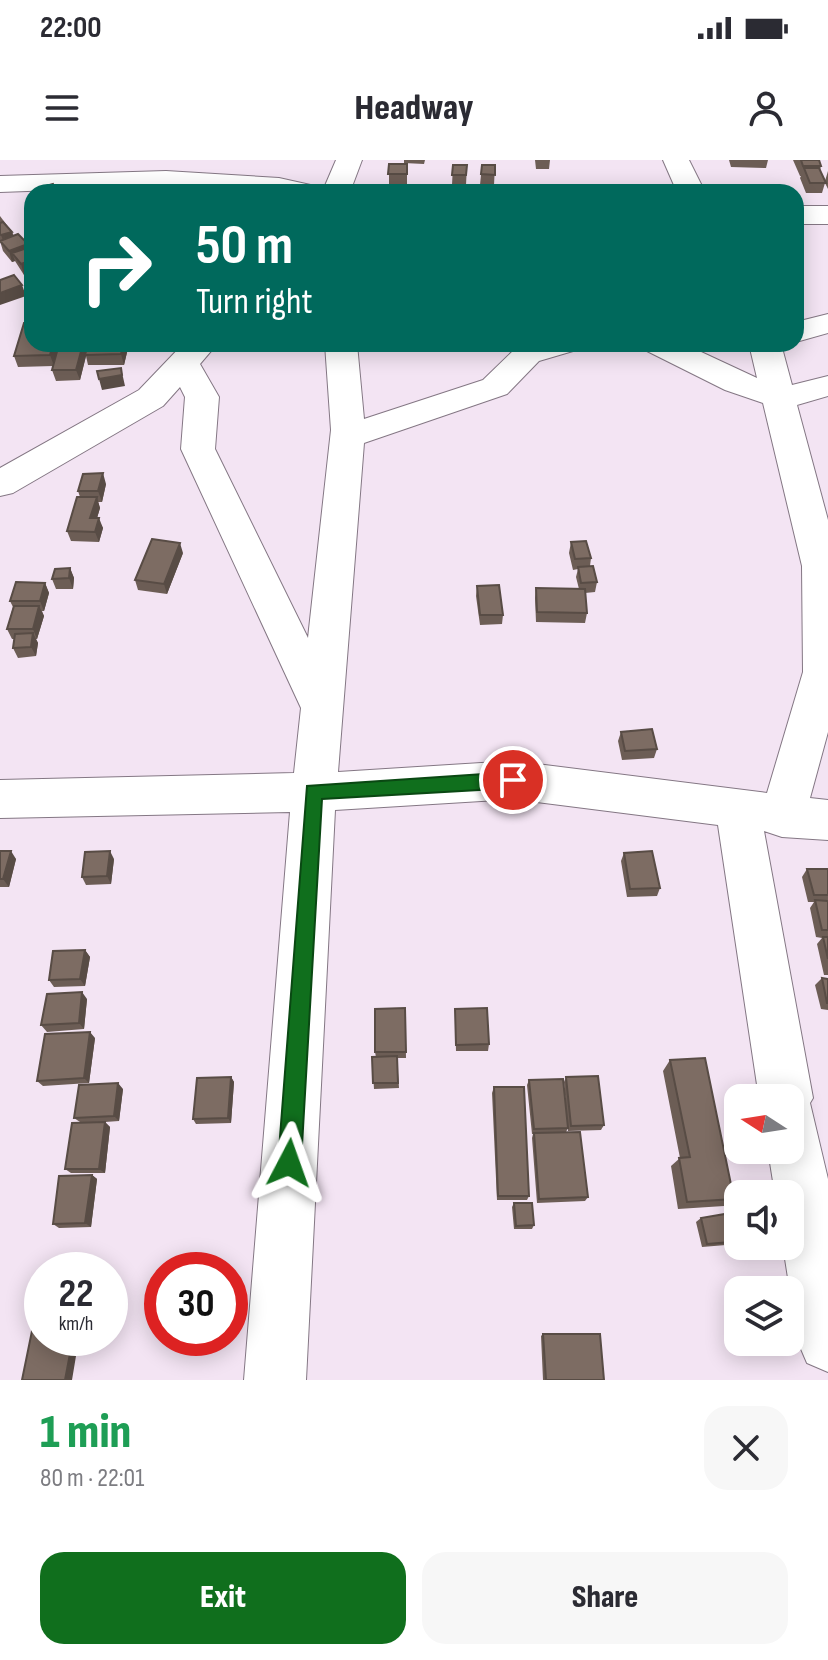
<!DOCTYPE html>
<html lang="en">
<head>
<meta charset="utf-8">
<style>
  :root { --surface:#fff; --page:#f7f7f7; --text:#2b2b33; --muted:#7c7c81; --accent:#106f1d }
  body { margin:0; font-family:"Sofia Sans Condensed",sans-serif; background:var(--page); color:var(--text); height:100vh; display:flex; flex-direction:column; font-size:30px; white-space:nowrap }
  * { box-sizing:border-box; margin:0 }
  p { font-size:26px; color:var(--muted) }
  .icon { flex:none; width:44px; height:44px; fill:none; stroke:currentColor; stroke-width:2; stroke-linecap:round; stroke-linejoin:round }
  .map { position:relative; height:1220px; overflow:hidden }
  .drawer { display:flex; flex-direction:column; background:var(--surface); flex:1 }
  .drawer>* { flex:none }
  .guide { position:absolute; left:24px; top:24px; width:780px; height:168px; border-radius:24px; box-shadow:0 4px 20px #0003; background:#00695c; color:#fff; overflow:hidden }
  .needle { width:52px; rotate:282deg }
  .buttons { position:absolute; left:724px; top:924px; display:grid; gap:16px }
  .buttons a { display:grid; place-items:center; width:80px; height:80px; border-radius:16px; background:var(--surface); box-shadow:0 4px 20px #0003; font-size:40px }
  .speed { position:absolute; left:24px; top:1092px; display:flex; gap:16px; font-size:40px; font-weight:700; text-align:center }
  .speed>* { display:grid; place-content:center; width:104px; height:104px; border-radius:50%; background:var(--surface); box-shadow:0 4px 20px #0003; line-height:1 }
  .speed small { font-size:20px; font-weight:400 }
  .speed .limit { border:12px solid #d22; background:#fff; color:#111 }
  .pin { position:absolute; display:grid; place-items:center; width:68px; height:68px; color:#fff; margin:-34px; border:4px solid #fff; border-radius:50%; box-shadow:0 2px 8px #0007 }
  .me { position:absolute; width:88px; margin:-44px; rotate:4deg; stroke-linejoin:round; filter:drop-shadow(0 0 6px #0008) }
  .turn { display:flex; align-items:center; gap:28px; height:168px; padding:0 40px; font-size:36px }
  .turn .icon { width:104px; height:104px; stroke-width:2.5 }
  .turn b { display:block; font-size:56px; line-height:68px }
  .round { display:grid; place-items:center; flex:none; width:84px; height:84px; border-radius:24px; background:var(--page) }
  .headline { display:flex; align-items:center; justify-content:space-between; height:136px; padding:0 40px }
  h1 { font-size:48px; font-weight:800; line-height:60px; color:#1e9e55 }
  .primary-button { display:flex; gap:16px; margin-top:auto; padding:16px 40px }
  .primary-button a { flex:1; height:92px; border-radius:24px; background:var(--accent); color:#fff; font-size:32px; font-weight:800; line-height:92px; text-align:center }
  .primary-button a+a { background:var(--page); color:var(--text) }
  .status { display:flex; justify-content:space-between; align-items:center; height:56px; padding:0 40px; background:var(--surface); direction:ltr }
  .status svg { height:22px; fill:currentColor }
  header { display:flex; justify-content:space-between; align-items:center; height:104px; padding:0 40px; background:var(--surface); font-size:36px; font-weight:800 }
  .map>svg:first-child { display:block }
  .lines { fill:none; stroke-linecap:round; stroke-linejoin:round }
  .minor-casing { stroke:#847784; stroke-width:2 }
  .minor { fill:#fff; fill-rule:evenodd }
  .wall { fill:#6c5d55 }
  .shaded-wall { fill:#584c45 }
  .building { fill:#7d6c63; stroke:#584c45; stroke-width:2 }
  .route { fill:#106f1d; stroke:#0a4813; stroke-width:2 }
</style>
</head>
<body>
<div class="status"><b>22:00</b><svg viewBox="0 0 49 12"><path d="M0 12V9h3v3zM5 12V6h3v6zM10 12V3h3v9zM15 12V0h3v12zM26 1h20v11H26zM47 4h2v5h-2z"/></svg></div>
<header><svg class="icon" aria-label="menu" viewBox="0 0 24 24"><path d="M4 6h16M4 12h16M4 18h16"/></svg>Headway<svg class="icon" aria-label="person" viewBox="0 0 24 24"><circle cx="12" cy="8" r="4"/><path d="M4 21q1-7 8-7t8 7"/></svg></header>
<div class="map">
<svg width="828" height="1220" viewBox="0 0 828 1220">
  <rect width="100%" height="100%" fill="#f3e4f3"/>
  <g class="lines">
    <defs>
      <path id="minor" d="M 336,0 L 362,0 L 350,32 L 138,27 L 0,32 L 0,16 L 166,11 L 279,18 L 324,28 Z
        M 663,0 L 689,0 L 705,32 L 677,32 Z
        M 796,46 L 828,46 L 828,64 L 796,64 Z
        M 828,154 L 828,173 L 796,182 L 796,162 Z
        M 183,184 L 217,184 L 200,204 L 219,237 L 215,289 L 308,478 L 331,270 L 325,184 L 357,184 L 364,259 L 483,220 L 517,187 L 578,184 L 573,191 L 539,201 L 507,234 L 364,283 L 338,612 L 513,601 L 767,633 L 803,512 L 802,406 L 763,243 L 725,230 L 647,191 L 642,184 L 684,184 L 757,218 L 749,184 L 781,184 L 792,225 L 828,216 L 828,236 L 797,245 L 828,360 L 828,572 L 810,638 L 828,640 L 828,680 L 782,677 L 764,671 L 813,938 L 810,943 L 828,1019 L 828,1212 L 807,1203 L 798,1182 L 783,1086 L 790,1086 L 790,1034 L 775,1034 L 768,990 L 790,990 L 790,938 L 759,938 L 718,665 L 513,639 L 335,650 L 306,1220 L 244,1220 L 290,652 L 0,658 L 0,620 L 294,613 L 301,548 L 181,289 L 185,237 L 180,227 L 163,246 L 13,333 L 0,336 L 0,308 L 139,230 Z"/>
    </defs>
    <use href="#minor" class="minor-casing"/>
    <use href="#minor" class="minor"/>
  </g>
  <path class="wall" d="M 404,0 L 425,0 L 424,4 L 404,3 Z
    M 535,0 L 550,0 L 549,9 L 536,9 Z
    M 729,0 L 768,0 L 766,8 L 731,7 Z
    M 793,0 L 819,0 L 821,6 L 820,10 L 825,21 L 828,11 L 828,29 L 825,23 L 822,33 L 806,33 L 800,18 L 801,16 L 800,16 Z
    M 389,4 L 407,4 L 407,25 L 389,25 Z
    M 453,5 L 467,5 L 466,25 L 452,25 Z
    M 482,5 L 495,5 L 494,25 L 480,25 Z
    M 0,56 L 12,72 L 32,112 L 24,115 L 15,101 L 12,102 L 3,91 L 0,81 Z
    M 32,184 L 129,184 L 124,205 L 88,205 L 86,196 L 80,220 L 56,221 L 52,210 L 53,206 L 18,207 L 14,196 Z
    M 106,324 L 102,342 L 98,342 L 100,348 L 97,358 L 103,368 L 99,382 L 71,381 L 67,371 L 80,337 L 78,331 Z
    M 571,382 L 591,398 L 590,406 L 597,422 L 595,432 L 585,433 L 587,453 L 585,463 L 536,462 L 535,438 L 536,428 L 579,429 L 576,417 L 578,409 L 573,410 L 569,393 Z
    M 183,393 L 167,434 L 138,430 L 135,420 Z
    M 70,408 L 74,418 L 73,429 L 56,429 L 52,419 Z
    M 45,423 L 49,433 L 44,451 L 42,451 L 44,456 L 37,479 L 36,479 L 38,483 L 36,496 L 18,498 L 13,488 L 14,479 L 12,479 L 7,469 L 13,447 L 10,441 Z
    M 477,426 L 503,455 L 502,464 L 480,465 L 476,436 Z
    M 621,572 L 657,589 L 654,598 L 622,600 L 618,581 Z
    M 0,691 L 16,699 L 9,727 L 0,727 Z
    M 624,693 L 660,728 L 657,736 L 627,737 L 621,701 Z
    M 114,699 L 111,724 L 86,725 L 82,717 Z
    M 807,709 L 828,709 L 828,815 L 824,815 L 817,784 L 822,778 L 816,777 L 810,748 L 814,742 L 808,742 L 802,717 Z
    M 85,790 L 90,797 L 85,826 L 54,827 L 49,820 Z
    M 822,818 L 828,819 L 828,850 L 821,849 L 815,825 Z
    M 87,839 L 84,869 L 47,872 L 41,865 Z
    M 405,848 L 406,898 L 397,898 L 399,928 L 374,929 L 372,897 L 376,897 L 375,892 Z
    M 455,849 L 489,884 L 488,891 L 456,891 Z
    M 95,878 L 89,923 L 43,926 L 37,921 Z
    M 670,900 L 734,1039 L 724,1046 L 678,1049 L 671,1006 L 680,998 L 663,911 Z
    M 231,917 L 234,922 L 231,963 L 196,964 L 193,959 Z
    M 566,917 L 604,965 L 601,970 L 568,971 L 564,922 Z
    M 529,920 L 568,968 L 566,972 L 588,1037 L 585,1041 L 537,1043 L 532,978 L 533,974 L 532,974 L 527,925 Z
    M 494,927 L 529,1036 L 527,1040 L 497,1040 L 492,933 Z
    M 123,929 L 119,961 L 105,962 L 110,967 L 105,1013 L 71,1013 L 65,1009 L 80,962 L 74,958 Z
    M 92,1015 L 97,1019 L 91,1067 L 59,1068 L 53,1064 Z
    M 514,1043 L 534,1065 L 532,1069 L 514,1069 L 512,1047 Z
    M 701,1058 L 731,1082 L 726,1085 L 702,1087 L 696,1062 Z
    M 543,1174 L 604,1220 L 543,1220 L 541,1176 Z"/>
  <path class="shaded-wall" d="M 12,72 L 15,82 L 5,86 L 1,75 Z
    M 28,84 L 31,95 L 12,93 L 15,101 L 12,102 L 9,91 Z
    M 32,100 L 32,112 L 24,115 L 21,104 Z
    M 22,125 L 26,136 L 0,145 L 0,133 Z
    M 53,184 L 59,184 L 54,206 L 50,195 Z
    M 83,184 L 84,184 L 87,192 L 80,220 L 76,210 Z
    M 124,184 L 129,184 L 124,205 L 121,194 Z
    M 121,208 L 125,226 L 102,230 L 99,219 Z
    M 103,313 L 106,324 L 102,342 L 98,331 Z
    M 97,337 L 100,348 L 94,368 L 90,358 Z
    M 99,358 L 103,368 L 99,382 L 95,372 Z
    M 180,383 L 183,393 L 167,434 L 164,424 Z
    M 70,408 L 74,418 L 73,429 L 69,418 Z
    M 45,423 L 49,433 L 44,451 L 40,441 Z
    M 39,446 L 44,456 L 37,479 L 33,469 Z
    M 33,473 L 38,483 L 36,496 L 31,487 Z
    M 11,691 L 16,699 L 9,727 L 3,719 Z
    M 110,691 L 114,699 L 111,724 L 107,716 Z
    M 85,790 L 90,797 L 85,826 L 80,819 Z
    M 82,832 L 87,839 L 84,869 L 79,863 Z
    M 90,872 L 95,878 L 89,923 L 84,918 Z
    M 231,917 L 234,922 L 231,963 L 228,958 Z
    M 118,923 L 123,929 L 119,961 L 114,956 Z
    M 105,962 L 110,967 L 105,1013 L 99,1009 Z
    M 92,1015 L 97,1019 L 91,1067 L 85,1063 Z
    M 73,1178 L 79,1178 L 72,1220 L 65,1220 Z"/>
  <path class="building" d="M 801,0 L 819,0 L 821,6 L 803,6 Z
    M 389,4 L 407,4 L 407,14 L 388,14 Z
    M 453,5 L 467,5 L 466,15 L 452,15 Z
    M 482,5 L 495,5 L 495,15 L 481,14 Z
    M 804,8 L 819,8 L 826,23 L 810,23 Z
    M 53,24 L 58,32 L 45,32 L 42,27 Z
    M 3,62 L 12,72 L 1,75 L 0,74 L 0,63 Z
    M 18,74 L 28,84 L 9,91 L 0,81 Z
    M 30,87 L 32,90 L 32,100 L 21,104 L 12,93 Z
    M 14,115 L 22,125 L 0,133 L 0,120 Z
    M 24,163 L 32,163 L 32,184 L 53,184 L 50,195 L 14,196 Z
    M 59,184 L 83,184 L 76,210 L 52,210 Z
    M 88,184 L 124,184 L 121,194 L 85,195 Z
    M 121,208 L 122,215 L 99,219 L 97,211 Z
    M 103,313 L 98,331 L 78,331 L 83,314 Z
    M 77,337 L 97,337 L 90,358 L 99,358 L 95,372 L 67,371 Z
    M 152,379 L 180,383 L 164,424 L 135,420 Z
    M 586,381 L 591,398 L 575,399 L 571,382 Z
    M 593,406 L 597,422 L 581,423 L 578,407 Z
    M 70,408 L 69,418 L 52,419 L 55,409 Z
    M 16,422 L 45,423 L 40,441 L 10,441 Z
    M 499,425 L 503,455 L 480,455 L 477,426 Z
    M 536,428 L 585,429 L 587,453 L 537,452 Z
    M 14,446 L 39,446 L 33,469 L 7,469 Z
    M 33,473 L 31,487 L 13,488 L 15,474 Z
    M 652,569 L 657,589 L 625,591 L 621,572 Z
    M 0,691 L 11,691 L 3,719 L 0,719 Z
    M 110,691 L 107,716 L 82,717 L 85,692 Z
    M 652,691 L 660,728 L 630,729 L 624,693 Z
    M 807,709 L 828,709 L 828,735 L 814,735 Z
    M 815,740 L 828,741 L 828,770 L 822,770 Z
    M 823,777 L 828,777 L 828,799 Z
    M 85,790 L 80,819 L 49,820 L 53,791 Z
    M 822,818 L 828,819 L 828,843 L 827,843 Z
    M 82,832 L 79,863 L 41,865 L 47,834 Z
    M 405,848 L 406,892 L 375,892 L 375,849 Z
    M 487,848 L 489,884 L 456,885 L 455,849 Z
    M 90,872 L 84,918 L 37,921 L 45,874 Z
    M 397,896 L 398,923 L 373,923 L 372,897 Z
    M 705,898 L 734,1039 L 687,1042 L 679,998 L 690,997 L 670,900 Z
    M 598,916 L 604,965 L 571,966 L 566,917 Z
    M 231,917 L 228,958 L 193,959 L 197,918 Z
    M 563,919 L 568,968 L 534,969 L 529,920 Z
    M 118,923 L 114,956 L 74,958 L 79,925 Z
    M 494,927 L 524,927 L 529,1036 L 498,1036 Z
    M 105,962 L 99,1009 L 65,1009 L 72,963 Z
    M 580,972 L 588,1037 L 539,1039 L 534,973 Z
    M 92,1015 L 85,1063 L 53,1064 L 59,1016 Z
    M 514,1043 L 532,1043 L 534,1065 L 516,1066 Z
    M 725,1054 L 731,1082 L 707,1084 L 701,1058 Z
    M 33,1166 L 42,1167 L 42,1178 L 73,1178 L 65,1220 L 22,1220 Z
    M 543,1174 L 600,1174 L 604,1220 L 546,1220 Z"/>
  <path class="route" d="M 513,612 L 522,620 L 513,628 L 322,639 L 301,1003 L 297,1011 L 289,1015 L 281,1011 L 278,1003 L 307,626 Z"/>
</svg>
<div class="buttons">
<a><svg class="needle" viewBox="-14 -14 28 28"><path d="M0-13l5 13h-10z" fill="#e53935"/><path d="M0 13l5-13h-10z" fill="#7c7c81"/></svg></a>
<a><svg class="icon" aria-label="sound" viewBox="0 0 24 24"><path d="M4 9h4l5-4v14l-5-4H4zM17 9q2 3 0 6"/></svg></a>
<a><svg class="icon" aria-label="layers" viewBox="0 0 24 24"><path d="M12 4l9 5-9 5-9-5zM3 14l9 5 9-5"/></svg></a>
</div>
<div class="speed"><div>22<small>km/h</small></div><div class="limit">30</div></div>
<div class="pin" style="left:513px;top:620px;background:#d93025"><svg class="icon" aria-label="arrive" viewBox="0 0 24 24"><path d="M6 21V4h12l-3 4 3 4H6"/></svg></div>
<svg class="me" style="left:289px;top:1003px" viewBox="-20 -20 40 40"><path d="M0-17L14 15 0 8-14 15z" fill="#106f1d" stroke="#fff" stroke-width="4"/></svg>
<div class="guide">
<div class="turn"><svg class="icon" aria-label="right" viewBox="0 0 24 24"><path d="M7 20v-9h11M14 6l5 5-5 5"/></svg><div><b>50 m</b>Turn right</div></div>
</div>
</div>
<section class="drawer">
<div class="headline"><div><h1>1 min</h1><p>80 m · 22:01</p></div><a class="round"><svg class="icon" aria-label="close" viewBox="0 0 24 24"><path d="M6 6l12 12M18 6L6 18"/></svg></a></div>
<div class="primary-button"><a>Exit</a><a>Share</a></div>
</section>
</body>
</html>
